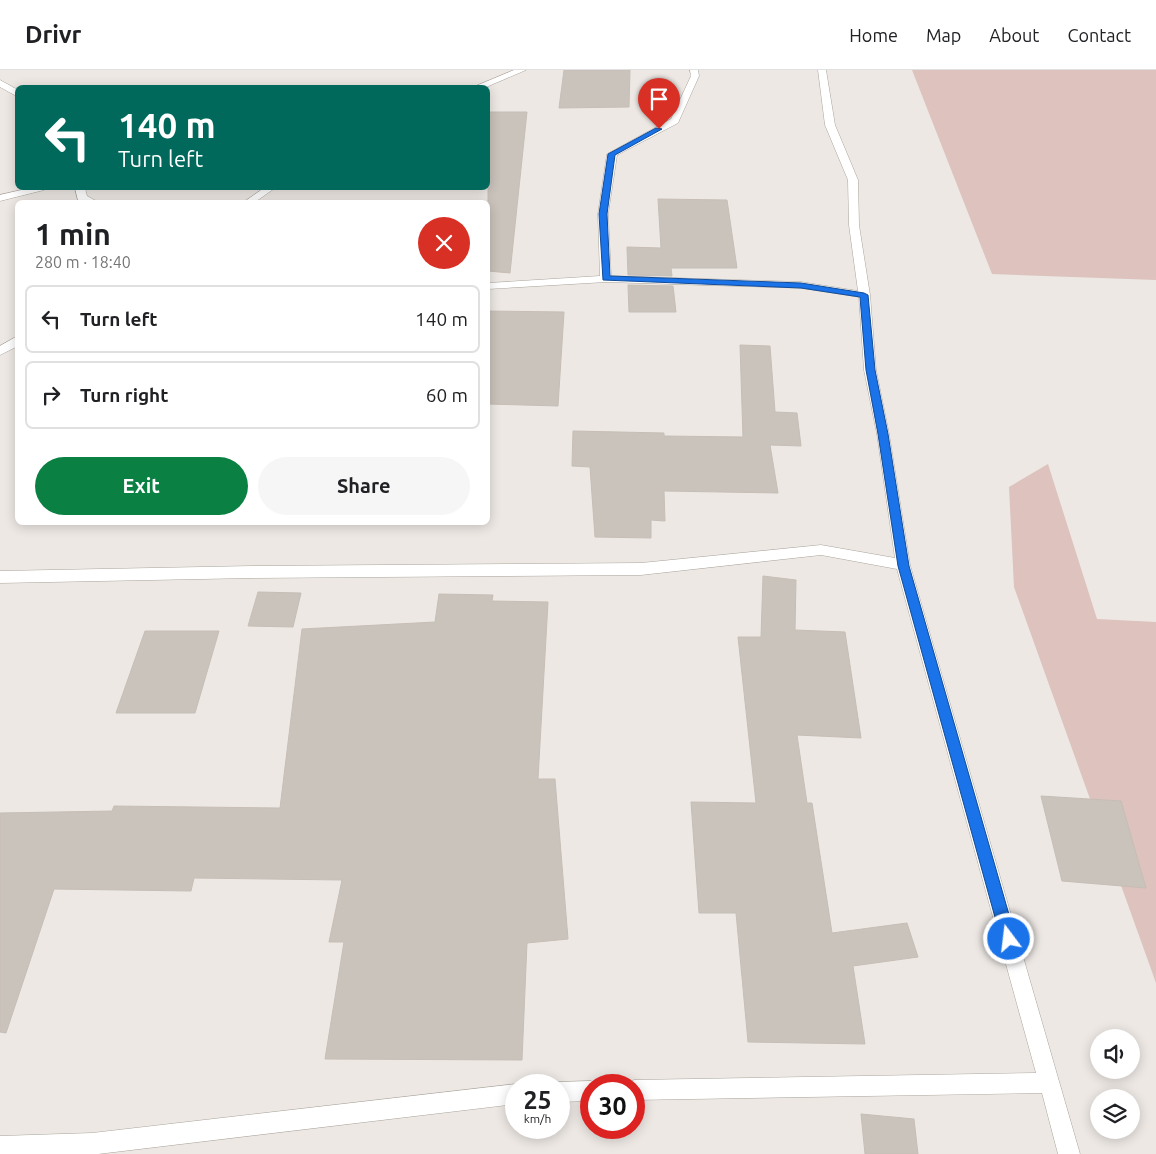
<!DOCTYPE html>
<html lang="en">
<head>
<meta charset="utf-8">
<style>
  :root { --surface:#fff; --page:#f6f6f6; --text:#202124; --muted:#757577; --line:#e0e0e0; --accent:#0b8043 }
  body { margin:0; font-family:Ubuntu,sans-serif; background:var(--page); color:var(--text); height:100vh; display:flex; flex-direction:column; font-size:19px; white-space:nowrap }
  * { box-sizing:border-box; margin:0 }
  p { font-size:16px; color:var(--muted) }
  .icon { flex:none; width:28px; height:28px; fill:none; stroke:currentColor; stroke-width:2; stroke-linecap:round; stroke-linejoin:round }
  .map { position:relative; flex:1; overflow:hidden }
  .details { position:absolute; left:15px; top:130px; width:475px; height:325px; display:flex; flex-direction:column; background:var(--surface); border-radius:8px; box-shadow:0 2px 12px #0003 }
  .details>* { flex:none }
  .guide { position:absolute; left:15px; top:15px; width:475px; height:105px; border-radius:8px; box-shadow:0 2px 12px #0003; background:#00695c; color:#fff; overflow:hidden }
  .buttons { position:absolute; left:1090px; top:959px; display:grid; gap:10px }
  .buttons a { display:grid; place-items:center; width:50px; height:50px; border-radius:50%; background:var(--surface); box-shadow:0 2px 12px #0003; font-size:25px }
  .speed { position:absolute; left:505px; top:1004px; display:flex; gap:10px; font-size:25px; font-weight:700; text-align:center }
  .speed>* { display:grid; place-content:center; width:65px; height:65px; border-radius:50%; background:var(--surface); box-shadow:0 2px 12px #0003; line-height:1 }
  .speed small { font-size:12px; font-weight:400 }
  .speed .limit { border:8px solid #d22; background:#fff; color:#111 }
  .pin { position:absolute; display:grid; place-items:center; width:42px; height:42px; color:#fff; margin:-51px -21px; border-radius:50% 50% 50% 0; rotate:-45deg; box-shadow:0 0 5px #0007 }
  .pin .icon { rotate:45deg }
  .me { position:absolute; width:55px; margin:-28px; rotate:345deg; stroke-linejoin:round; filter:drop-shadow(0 0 4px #0008) }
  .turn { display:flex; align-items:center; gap:18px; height:105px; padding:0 20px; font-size:22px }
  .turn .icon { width:65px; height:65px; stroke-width:2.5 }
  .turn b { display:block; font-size:35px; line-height:42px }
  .round { display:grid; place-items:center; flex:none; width:52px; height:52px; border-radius:26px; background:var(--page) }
  .head { display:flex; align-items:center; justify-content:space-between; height:85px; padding:0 20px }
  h1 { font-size:30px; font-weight:700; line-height:38px }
  .primary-button { display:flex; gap:10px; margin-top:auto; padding:10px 20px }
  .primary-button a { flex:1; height:58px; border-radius:30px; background:var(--accent); color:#fff; font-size:20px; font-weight:700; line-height:58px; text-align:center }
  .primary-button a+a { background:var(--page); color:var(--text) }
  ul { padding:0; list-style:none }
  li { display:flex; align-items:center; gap:15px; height:68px; margin:0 10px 8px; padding:0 10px; border:2px solid var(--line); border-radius:8px }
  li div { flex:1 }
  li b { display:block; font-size:19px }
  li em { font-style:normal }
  header { display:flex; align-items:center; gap:30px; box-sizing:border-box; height:70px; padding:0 25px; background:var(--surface); border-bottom:1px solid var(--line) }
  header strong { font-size:24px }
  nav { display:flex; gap:28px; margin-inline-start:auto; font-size:18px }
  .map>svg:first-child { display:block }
  .green { fill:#ddc2bd }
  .building { fill:#cac3bc; stroke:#c6beb6 }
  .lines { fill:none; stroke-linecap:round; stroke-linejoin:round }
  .street-casing { stroke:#aaa49b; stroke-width:1 }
  .street { fill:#fff; fill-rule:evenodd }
  .route { fill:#1a73e8; stroke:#114b97 }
</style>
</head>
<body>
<header>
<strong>Drivr</strong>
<nav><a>Home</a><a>Map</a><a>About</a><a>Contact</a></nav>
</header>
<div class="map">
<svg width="1156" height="1084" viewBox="0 0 1156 1084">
  <rect width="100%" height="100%" fill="#ede8e4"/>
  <path class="green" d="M 912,0 L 1156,0 L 1156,210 L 992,204 Z
    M 1048,394 L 1097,549 L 1156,552 L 1156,913 L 1014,517 L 1009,417 Z"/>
  <path class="building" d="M 564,0 L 630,0 L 629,37 L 559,38 Z
    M 488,42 L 527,42 L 510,203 L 488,201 Z
    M 658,129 L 727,130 L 737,198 L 671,198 L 672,206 L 628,205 L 627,177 L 661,178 Z
    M 628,215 L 673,216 L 676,242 L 629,242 Z
    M 488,241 L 564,242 L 558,336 L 488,334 Z
    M 740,275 L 770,276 L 775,342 L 797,343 L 801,376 L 770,375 L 778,423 L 664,421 L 665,451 L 651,450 L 651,468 L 595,467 L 590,397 L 572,396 L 573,361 L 664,363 L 664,366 L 743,367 Z
    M 763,506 L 796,510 L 795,560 L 845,562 L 861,668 L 797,665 L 807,733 L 812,733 L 832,863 L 907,853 L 918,887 L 853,896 L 865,974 L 748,972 L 736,843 L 699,843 L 691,732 L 756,733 L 738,567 L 761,567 Z
    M 258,522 L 301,523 L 293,557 L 248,556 Z
    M 439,524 L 493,525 L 492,531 L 548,532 L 538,709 L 555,709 L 568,869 L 527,873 L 522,990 L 325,989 L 344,872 L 329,872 L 342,810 L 194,808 L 191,821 L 54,819 L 6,963 L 0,962 L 0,743 L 112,741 L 114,736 L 280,738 L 302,559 L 435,552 Z
    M 145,561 L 219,561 L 195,643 L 116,643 Z
    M 1041,726 L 1121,731 L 1146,818 L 1062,811 Z
    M 861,1044 L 914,1049 L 918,1084 L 865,1084 Z"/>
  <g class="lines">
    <defs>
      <path id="street" d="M 514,0 L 526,0 L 484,18 L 471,18 Z
        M 690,0 L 698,0 L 699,6 L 678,53 L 617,85 L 608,144 L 611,206 L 801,212 L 858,221 L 849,155 L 848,110 L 825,55 L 818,0 L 826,0 L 835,55 L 858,110 L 859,155 L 870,225 L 876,300 L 889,364 L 910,495 L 1080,1084 L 1058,1084 L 1042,1023 L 634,1030 L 634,1015 L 626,1015 L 634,1010 L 1036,1003 L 897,499 L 821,485 L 641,505 L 252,508 L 0,513 L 0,501 L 252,496 L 641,493 L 821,475 L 895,488 L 877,364 L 864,300 L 859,227 L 801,218 L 606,212 L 488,219 L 488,213 L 600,206 L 598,144 L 607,84 L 671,49 L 691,6 Z
        M 0,10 L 18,20 L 18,27 L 0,17 Z
        M 30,118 L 45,118 L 44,120 L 0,131 L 0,125 Z
        M 75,118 L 85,118 L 87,126 L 98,132 L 85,132 L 78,130 Z
        M 264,118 L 275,118 L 255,132 L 244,132 Z
        M 14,268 L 18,268 L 18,276 L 0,285 L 0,276 Z
        M 591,1011 L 599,1015 L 591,1015 L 591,1031 L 559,1032 L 559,1015 L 552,1015 L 559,1012 Z
        M 516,1014 L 519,1015 L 516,1015 L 516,1034 L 98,1084 L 0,1084 L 0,1066 L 92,1063 Z"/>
    </defs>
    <use href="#street" class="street-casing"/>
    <use href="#street" class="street"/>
  </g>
  <path class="route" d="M 656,58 L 662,59 L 615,85 L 607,144 L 610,206 L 801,213 L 864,223 L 868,225 L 875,300 L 888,364 L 909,496 L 1016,869 L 1014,874 L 1009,876 L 1004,874 L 1001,869 L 898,496 L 878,364 L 866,300 L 860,227 L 801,218 L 603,210 L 599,144 L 608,84 Z"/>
</svg>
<div class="buttons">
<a><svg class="icon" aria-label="sound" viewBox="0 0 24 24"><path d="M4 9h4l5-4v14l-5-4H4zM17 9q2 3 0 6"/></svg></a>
<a><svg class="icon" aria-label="layers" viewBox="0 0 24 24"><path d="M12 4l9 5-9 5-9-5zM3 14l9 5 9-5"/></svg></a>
</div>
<div class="speed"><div>25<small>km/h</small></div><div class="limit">30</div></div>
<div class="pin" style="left:659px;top:59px;background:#d93025"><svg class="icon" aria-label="arrive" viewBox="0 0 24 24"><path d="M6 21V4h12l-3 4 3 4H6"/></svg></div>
<svg class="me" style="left:1009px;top:869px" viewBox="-20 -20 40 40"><circle r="17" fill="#1a73e8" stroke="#fff" stroke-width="3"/><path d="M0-11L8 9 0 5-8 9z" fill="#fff"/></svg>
<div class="guide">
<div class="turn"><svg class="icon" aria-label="left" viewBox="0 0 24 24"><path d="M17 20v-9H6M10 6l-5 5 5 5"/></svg><div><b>140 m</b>Turn left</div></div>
</div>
<section class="details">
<div class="head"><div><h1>1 min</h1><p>280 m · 18:40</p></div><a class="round" style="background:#d93025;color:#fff"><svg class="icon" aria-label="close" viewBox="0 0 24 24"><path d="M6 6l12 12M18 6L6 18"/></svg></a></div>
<ul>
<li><svg class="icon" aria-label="left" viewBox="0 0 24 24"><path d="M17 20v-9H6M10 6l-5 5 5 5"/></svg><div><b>Turn left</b></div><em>140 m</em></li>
<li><svg class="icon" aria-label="right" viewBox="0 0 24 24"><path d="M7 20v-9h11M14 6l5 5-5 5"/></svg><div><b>Turn right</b></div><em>60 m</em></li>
</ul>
<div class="primary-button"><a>Exit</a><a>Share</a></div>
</section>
</div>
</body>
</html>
